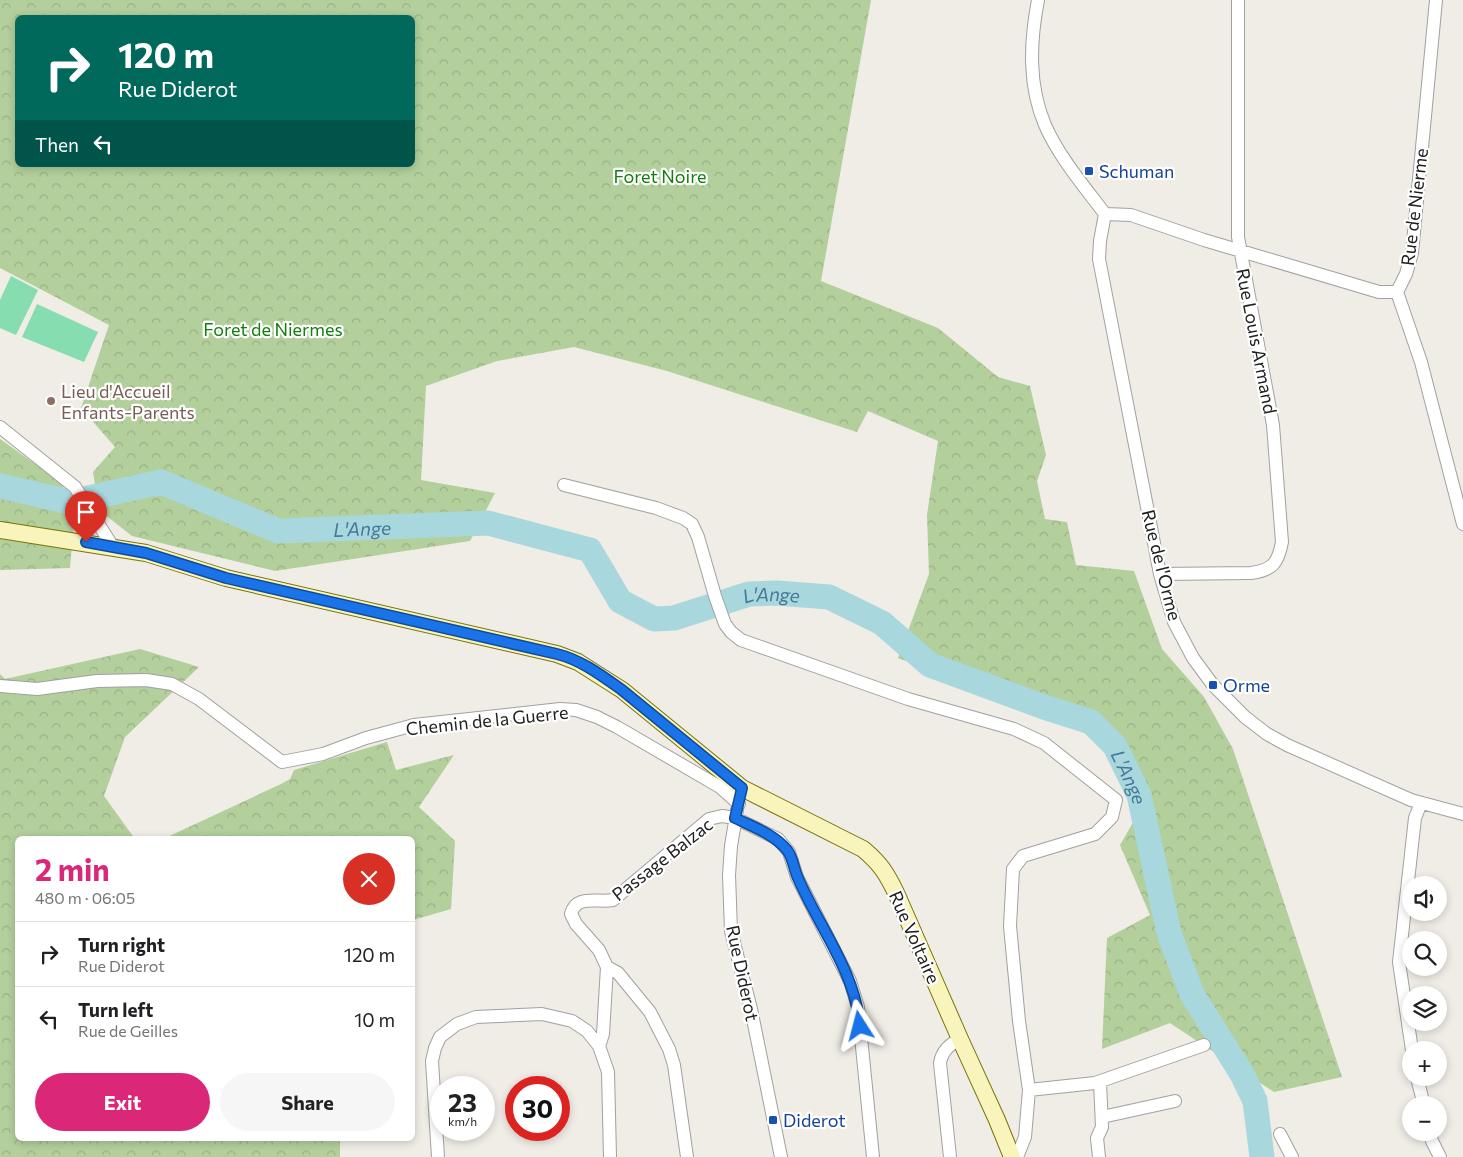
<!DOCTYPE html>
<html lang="en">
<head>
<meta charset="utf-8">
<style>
  :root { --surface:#fff; --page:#f6f6f6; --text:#202124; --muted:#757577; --line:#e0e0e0; --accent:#db2777 }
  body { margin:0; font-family:Commissioner,sans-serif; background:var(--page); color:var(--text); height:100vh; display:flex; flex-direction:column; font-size:19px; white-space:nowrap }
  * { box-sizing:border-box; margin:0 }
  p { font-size:16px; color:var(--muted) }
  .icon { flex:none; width:28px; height:28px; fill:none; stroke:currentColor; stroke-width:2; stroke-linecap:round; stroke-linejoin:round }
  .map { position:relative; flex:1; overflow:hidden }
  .sheet { position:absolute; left:15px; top:836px; width:400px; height:305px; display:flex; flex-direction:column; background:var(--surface); border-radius:8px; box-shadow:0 2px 8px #0003 }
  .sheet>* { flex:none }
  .banner { position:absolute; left:15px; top:15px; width:400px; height:152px; border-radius:8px; box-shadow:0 2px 8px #0003; background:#00695c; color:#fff; overflow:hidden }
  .controls { position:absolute; left:1402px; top:876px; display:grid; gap:10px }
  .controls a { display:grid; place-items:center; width:45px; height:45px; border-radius:50%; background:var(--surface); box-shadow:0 2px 8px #0003; font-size:25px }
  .speed { position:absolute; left:430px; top:1076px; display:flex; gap:10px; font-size:25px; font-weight:700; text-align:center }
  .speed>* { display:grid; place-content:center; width:65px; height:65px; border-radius:50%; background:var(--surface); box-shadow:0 2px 8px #0003; line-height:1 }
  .speed small { font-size:12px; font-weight:400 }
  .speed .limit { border:8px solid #d22; background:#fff; color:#111 }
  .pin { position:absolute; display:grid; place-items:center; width:42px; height:42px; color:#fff; margin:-51px -21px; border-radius:50% 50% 50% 0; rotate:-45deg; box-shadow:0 0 5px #0007 }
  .pin .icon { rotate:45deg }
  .me { position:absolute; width:55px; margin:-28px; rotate:351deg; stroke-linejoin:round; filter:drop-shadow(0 0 4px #0008) }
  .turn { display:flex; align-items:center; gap:18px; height:105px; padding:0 20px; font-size:22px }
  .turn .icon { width:65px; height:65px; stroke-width:2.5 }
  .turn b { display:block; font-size:35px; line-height:42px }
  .then { display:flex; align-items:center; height:48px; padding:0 20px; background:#0003; gap:10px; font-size:19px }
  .round { display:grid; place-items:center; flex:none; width:52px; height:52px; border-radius:26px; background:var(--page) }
  .overview { display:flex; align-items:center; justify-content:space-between; height:85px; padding:0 20px }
  h1 { font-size:30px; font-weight:700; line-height:38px; color:var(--accent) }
  .primary-button { display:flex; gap:10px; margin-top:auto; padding:10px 20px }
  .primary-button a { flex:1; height:58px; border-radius:30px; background:var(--accent); color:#fff; font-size:20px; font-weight:700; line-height:58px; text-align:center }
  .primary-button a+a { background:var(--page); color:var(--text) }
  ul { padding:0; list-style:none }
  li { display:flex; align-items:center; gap:15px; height:65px; padding:0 20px; border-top:1px solid var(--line) }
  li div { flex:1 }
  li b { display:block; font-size:19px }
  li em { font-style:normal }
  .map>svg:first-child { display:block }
  .forest { fill:url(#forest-crowns); fill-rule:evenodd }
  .pitch { fill:#86ddb0 }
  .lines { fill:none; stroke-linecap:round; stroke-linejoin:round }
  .river { stroke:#a8d8dd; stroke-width:25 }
  .street-casing { stroke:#a1a1a1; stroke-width:14 }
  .secondary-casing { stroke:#777407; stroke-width:18 }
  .street { stroke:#fff; stroke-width:12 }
  .secondary { stroke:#f9f4bc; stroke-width:16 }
  .route-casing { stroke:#114b97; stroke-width:12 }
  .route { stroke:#1a73e8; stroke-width:9 }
  .transit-dot { fill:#1a4fb4; stroke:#fff; stroke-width:2 }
  .education-dot { fill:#8d6e63; stroke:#fff; stroke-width:2 }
  .labels { text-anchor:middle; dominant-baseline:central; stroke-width:4.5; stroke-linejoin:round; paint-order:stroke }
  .transit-label { font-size:18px; fill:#164399; stroke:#fff; text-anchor:start }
  .park-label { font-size:18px; fill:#137e0e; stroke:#fff }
  .street-label { font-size:18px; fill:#202020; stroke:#fff }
  .education-label { font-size:18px; fill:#785e54; stroke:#fff; text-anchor:start }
  .water-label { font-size:19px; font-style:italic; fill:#447997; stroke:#fff }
</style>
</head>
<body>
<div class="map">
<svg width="1463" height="1157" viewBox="0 0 1463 1157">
  <defs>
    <pattern id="forest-crowns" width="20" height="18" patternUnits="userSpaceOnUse" patternTransform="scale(1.25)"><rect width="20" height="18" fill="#b2cf9c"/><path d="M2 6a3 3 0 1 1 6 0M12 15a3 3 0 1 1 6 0" fill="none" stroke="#99b186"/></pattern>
  </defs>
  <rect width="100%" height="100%" fill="#f0ece6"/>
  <path class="forest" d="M 0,0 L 871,0 L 821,281 L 938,328 L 998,377 L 1030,386 L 1046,455 L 1037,481 L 1045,519 L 1067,522 L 1076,565 L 1134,571 L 1162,649 L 1204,697 L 1233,749 L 1342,1077 L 1274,1092 L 1170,1023 L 1102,1049 L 1107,938 L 1150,915 L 1120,845 L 1135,819 L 1116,759 L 1081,726 L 898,658 L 929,574 L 927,515 L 938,441 L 868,411 L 857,432 L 667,371 L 574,347 L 497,361 L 426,386 L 421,480 L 495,493 L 470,541 L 275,571 L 132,536 L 99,510 L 93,472 L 115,447 L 81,408 L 109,325 L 0,268 ZM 18,18 L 412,18 L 412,165 L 18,165 Z
    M 0,439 L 62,483 L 74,521 L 70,568 L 0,570 Z
    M 140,649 L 199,667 L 125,737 L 104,796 L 135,839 L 18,839 L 18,1139 L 340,1139 L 340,1157 L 0,1157 L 0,674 L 5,679 Z
    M 387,742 L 396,770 L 454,755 L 419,807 L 455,841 L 451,909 L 413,920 L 412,839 L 163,839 L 281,784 L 290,779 L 294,770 Z"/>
  <path class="pitch" d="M 11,276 L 38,290 L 16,335 L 0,328 L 0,300 Z
    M 37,304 L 98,332 L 84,362 L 22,337 Z"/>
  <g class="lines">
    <path class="river" id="s1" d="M 0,486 L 70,502 L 161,482 L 278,531 L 488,523 L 590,550 L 620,601 L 654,619 L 674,618 L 749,594 L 777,593 L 829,597 L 882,623 L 930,665 L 1044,707 L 1091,722 L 1115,746 L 1139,795 L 1169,933 L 1192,994 L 1242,1074 L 1255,1101 L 1262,1157"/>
    <defs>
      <path id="street" d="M 1038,0 C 1030,42 1028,85 1045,125 C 1059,157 1084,186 1105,214
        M 1436,0 L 1412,253 L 1406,274 L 1397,292 L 1421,362 L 1463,524
        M 1105,214 L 1100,241 L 1099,259 L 1160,574 L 1174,622 L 1193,658 L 1213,685 L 1245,717 L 1267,734 L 1287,745 L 1411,800 L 1463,814
        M 1105,214 L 1131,215 L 1204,240 L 1379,292 L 1397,292
        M 0,427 L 75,487 L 113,547
        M 564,485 L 656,508 L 683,518 L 692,524 L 698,537 L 715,596 L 725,624 L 731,632 L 741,640 L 908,699 L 1014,729 L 1044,743 L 1116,800 L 1112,817 L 1095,834 L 1023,856 L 1013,869 L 1010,926 L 1019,1021 L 1029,1090 L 1025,1137 L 1017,1157
        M 1160,574 L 1251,573 C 1273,570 1278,563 1282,542 L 1273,425 L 1238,237 L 1238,0
        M 0,686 L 37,689 L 97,681 L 146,680 L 172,684 L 199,699 L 282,762 L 323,754 L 366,738 L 414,725 L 560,709 L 576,710 L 597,717 L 617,727 L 720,787 L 739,804
        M 737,810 L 731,846 L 729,875 L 731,931 L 751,1009 L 781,1157
        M 607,967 L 618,973 L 650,1012 L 669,1049 L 674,1065 L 687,1157
        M 599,1046 L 603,1034 L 607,967 L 599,950 L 576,924 L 571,914 C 576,894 597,903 613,900 L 709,819 L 722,816 L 735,818 L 778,839 L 789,852 L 797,877 L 850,981 L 858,1007 L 873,1157
        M 1412,1050 L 1399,962 L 1415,818 L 1421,803
        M 1417,1078 L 1424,1105
        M 1029,1090 L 1095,1083 L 1204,1045
        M 1102,1117 L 1175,1101
        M 1430,1132 L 1432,1141 L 1440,1157
        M 1280,1134 L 1292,1157
        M 438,1157 L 432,1061 L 435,1048 L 440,1037 L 457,1024 L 476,1017 L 542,1014 L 572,1021 L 587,1031 L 599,1046 L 608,1072 L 610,1157
        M 950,1157 L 940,1063 C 942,1051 949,1045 960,1039
        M 1099,1157 L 1097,1138 L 1102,1127 L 1100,1082"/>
      <path id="secondary" d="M 0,530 L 146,553 L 226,578 L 557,654 L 578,662 L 622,690 L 742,788 L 863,849 C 881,864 887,874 897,895 L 960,1039 L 997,1120 L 1012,1157"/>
    </defs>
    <use href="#street" class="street-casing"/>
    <use href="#secondary" class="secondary-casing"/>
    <use href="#street" class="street"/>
    <use href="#secondary" class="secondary"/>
  </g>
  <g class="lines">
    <defs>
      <path id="route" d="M 86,542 L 146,553 L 226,578 L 557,654 C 581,660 601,675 622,690 L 742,788 L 735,818 C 753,827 774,834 787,850 C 793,857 794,870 798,878 C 819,927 855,971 860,1026"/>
    </defs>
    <use href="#route" class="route-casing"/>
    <use href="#route" class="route"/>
  </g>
  <g class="transit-dot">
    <rect x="1084" y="166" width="10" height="10" rx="2.5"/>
    <rect x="1208" y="680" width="10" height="10" rx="2.5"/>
    <rect x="768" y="1115" width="10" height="10" rx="2.5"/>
  </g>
  <circle class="education-dot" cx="51" cy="401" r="5"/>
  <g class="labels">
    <g class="transit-label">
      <text x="1099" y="171">Schuman</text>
      <text x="1223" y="685">Orme</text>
      <text x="783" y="1120">Diderot</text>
    </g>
    <g class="park-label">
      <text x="660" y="176">Foret Noire</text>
      <text x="273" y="329">Foret de Niermes</text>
    </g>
    <g class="street-label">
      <text transform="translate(1414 207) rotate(-83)">Rue de Nierme</text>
      <text transform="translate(1257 341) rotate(79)">Rue Louis Armand</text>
      <text transform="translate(1162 565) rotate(76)">Rue de l'Orme</text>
      <text transform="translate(487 720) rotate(-6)">Chemin de la Guerre</text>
      <text transform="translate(662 859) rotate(-38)">Passage Balzac</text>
      <text transform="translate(915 937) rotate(66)">Rue Voltaire</text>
      <text transform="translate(743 973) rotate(78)">Rue Diderot</text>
    </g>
    <g class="education-label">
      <text x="61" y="391">Lieu d'Accueil<tspan x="61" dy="21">Enfants-Parents</tspan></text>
    </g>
    <g class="water-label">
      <text stroke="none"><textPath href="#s1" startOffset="376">L'Ange</textPath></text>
      <text stroke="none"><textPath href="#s1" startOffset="826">L'Ange</textPath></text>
      <text stroke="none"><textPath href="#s1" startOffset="1246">L'Ange</textPath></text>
    </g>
  </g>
</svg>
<div class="controls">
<a><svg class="icon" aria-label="sound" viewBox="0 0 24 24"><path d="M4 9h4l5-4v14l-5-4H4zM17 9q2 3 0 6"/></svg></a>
<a><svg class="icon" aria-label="search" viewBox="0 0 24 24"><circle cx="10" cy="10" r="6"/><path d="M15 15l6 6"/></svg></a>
<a><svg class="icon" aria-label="layers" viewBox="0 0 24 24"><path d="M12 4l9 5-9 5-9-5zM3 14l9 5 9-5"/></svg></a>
<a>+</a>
<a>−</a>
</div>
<div class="speed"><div>23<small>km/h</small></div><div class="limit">30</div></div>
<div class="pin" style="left:86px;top:542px;background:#d93025"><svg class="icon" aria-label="arrive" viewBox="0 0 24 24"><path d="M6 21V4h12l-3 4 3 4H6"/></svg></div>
<svg class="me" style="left:860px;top:1026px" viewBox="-20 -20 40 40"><path d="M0-17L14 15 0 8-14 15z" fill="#1a73e8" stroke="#fff" stroke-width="4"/></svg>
<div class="banner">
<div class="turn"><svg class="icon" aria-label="right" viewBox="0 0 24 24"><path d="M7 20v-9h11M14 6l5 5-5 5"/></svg><div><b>120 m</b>Rue Diderot</div></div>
<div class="then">Then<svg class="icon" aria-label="left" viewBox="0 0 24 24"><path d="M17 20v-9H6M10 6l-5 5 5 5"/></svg></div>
</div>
<section class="sheet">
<div class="overview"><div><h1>2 min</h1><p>480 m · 06:05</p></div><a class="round" style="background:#d93025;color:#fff"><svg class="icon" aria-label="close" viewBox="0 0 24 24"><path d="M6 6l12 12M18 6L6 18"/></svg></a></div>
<ul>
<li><svg class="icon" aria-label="right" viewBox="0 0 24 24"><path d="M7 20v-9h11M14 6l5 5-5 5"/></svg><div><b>Turn right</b><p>Rue Diderot</p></div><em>120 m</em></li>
<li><svg class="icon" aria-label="left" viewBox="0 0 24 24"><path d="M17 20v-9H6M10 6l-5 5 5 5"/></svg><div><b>Turn left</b><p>Rue de Geilles</p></div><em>10 m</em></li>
</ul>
<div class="primary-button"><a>Exit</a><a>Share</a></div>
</section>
</div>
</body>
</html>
